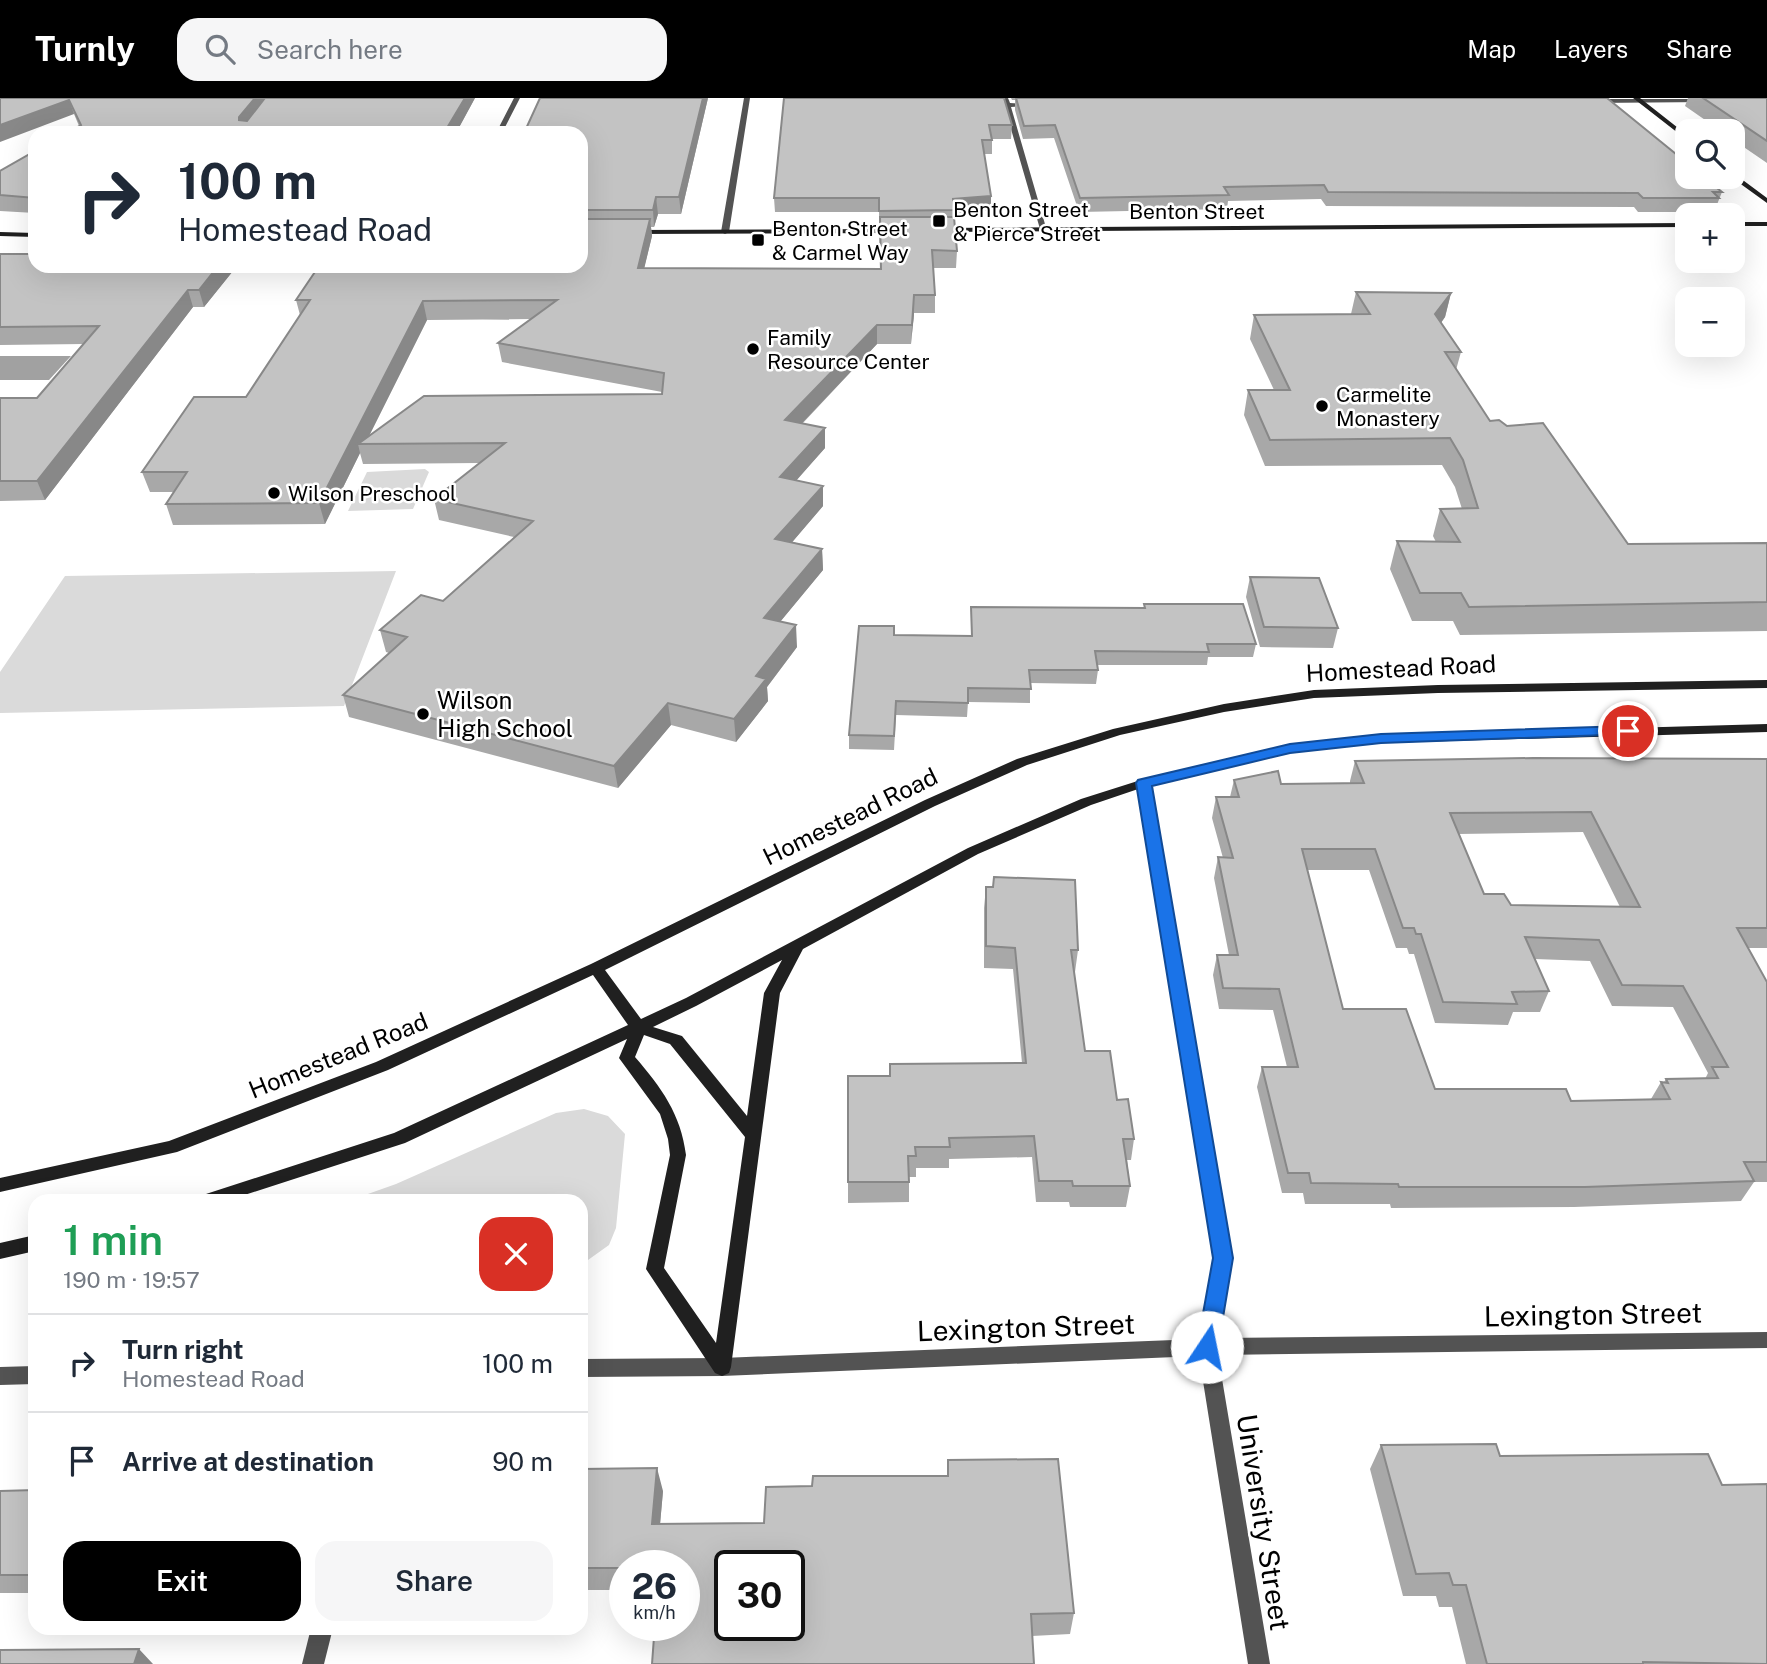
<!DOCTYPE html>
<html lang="en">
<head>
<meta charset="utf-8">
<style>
  :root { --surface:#fff; --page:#f6f6f7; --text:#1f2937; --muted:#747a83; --line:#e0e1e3; --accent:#000 }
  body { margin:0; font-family:"Public Sans",sans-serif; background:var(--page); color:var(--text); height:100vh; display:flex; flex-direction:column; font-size:26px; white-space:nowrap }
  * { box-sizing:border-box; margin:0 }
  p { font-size:23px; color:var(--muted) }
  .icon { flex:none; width:38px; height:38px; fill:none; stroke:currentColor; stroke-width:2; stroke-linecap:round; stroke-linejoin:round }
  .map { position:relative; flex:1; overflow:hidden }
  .sheet { position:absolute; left:28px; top:1096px; width:560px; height:441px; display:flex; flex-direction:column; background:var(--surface); border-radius:21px; box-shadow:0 7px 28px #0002 }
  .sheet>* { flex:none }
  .guide { position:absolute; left:28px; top:28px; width:560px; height:147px; border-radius:21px; box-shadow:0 7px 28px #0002; background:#fff; color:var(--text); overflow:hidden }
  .controls { position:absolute; left:1675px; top:21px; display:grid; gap:14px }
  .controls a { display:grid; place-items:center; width:70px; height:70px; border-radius:14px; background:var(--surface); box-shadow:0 7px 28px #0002; font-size:35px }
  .speed { position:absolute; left:609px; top:1452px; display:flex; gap:14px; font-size:35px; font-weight:700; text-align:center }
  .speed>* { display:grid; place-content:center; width:91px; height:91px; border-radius:50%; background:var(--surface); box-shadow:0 7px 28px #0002; line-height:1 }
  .speed small { font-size:18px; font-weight:400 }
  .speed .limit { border:4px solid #111; border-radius:10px; background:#fff; color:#111 }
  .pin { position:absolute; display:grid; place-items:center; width:60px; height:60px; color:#fff; margin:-30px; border:4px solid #fff; border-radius:50%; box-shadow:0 2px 7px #0007 }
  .me { position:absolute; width:77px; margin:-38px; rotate:11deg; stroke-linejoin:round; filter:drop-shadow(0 0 5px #0008) }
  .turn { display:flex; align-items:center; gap:24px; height:147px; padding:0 35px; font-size:32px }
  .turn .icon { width:91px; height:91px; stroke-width:2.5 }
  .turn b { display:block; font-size:49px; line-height:60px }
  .round { display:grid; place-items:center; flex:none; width:74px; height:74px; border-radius:21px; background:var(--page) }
  .summary { display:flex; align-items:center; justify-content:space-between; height:119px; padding:0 35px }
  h1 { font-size:42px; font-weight:600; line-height:52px; color:#1e9e55 }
  .action { display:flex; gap:14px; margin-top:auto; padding:14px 35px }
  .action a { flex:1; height:80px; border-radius:21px; background:var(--accent); color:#fff; font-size:28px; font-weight:600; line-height:80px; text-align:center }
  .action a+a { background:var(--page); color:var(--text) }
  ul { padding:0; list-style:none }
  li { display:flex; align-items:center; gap:21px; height:98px; padding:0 35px; border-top:2px solid var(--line) }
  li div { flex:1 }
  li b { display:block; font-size:26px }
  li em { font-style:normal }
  header { display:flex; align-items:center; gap:42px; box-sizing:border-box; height:98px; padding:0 35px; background:var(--accent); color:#fff }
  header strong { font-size:33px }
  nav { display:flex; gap:38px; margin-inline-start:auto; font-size:24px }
  .search { width:490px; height:63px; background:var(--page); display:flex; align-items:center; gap:18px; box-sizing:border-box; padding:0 24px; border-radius:21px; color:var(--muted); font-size:26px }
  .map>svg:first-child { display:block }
  .green { fill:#dadada }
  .water { fill:#a1a1a1 }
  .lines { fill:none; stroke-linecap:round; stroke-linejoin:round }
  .minor { fill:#535353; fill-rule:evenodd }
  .secondary { fill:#202020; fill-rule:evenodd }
  .wall { fill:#a8a8a8; fill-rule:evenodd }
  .shaded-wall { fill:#888 }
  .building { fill:#c3c3c3; stroke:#888; stroke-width:2; fill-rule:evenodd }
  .route { fill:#1a73e8; stroke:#114b97; stroke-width:2 }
  .poi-dot { fill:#000; stroke:#fff; stroke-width:2.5 }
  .labels { text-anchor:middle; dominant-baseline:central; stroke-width:5; stroke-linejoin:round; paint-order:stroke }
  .far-poi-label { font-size:21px; fill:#000; stroke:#fff; text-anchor:start }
  .far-street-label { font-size:21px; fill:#000; stroke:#fff }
  .street-label { font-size:24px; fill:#000; stroke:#fff }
  .poi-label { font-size:24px; fill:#000; stroke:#fff; text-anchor:start }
  .near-street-label { font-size:28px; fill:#000; stroke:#fff }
</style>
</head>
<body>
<header>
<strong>Turnly</strong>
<div class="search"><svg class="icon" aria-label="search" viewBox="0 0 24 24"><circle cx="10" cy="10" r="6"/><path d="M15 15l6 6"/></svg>Search here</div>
<nav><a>Map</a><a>Layers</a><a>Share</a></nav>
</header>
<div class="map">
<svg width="1767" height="1566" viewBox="0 0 1767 1566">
  <rect width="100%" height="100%" fill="#fff"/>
  <path class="green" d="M 425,371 L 429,374 L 413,411 L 348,413 L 367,374 Z
    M 396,473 L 344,608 L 0,615 L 0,574 L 65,478 Z
    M 584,1011 L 608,1018 L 625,1036 L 616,1130 L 609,1147 L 581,1167 L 581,1102 L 351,1102 L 396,1086 L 556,1015 Z"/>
  <path class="water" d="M 0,258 L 71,258 L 49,282 L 0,282 Z"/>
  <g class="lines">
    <path class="minor" d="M 514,0 L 520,0 L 502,35 L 496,35 Z
      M 744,0 L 750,0 L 729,134 L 725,136 L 721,134 Z
      M 1002,0 L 1008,0 L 1010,5 L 1037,7 L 1011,9 L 1047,133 L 1040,131 Z
      M 1706,1 L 1708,4 L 1593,5 L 1590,3 L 1593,1 Z
      M 1144,681 L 1151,685 L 1232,1160 L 1218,1240 L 1767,1234 L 1767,1250 L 1218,1257 L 1270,1566 L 1248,1566 L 1199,1258 L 722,1278 L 581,1279 L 581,1261 L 722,1260 L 1199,1241 L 1214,1160 L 1137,685 Z
      M 35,1268 L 35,1286 L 0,1287 L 0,1269 Z
      M 311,1530 L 333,1530 L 324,1566 L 302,1566 Z"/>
    <path class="secondary" d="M 1633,0 L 1640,0 L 1687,37 L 1687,42 Z
      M 1732,74 L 1767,100 L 1767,105 L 1731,79 Z
      M 1732,124 L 1767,124 L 1767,128 L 1732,128 Z
      M 1687,125 L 1687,129 L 936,134 L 932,132 L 936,130 Z
      M 898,131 L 902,133 L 901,135 L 635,136 L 631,134 L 635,132 Z
      M 0,134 L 35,135 L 35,139 L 0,138 Z
      M 1767,582 L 1767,590 L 1438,595 L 1314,600 L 1224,614 L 1120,637 L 1027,667 L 935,708 L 605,872 L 641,921 L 686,900 L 968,750 L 1081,701 L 1144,681 L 1290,646 L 1381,637 L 1767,626 L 1767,634 L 1381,645 L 1290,654 L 1147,688 L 1091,707 L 978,756 L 803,851 L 780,895 L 731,1269 L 729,1275 L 722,1278 L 715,1275 L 646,1171 L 670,1057 L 668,1041 L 660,1016 L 619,960 L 627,941 L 405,1045 L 229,1102 L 200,1102 L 203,1097 L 209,1095 L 394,1035 L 628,927 L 593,877 L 388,972 L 177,1054 L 0,1094 L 0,1080 L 169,1043 L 376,964 L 591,866 L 925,702 L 1017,661 L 1113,631 L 1224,606 L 1314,592 L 1438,587 ZM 782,862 L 764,895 L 747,1018 L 682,938 L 653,929 L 696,908 ZM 644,937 L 670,946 L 745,1039 L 716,1245 L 664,1170 L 686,1057 C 681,1016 661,989 635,959 Z
      M 35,1137 L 35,1153 L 0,1161 L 0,1145 Z"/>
  </g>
  <path class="wall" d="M 0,0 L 475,0 L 456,35 L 67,35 L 79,28 L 74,16 Z
    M 708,0 L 681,116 L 658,116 L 654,129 L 651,129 L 652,138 L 644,170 L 880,171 L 879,114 L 775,114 L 774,100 L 784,0 L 1012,27 L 1011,41 L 992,41 L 992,56 L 984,56 L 991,112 L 954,116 L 957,153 L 956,170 L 933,170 L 935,197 L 935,215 L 914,215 L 911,246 L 877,246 L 802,326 L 825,330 L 825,350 L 796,382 L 823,388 L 823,408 L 792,444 L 822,451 L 823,472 L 780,524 L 797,549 L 767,589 L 768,603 L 736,644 L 671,627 L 618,690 L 349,619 L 343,597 L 389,555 L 386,554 L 380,532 L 443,503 L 514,439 L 439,422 L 434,401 L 479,365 L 363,366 L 360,355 L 325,426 L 173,427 L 166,406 L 173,394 L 150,394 L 142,374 L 246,299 L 300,217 L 296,202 L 581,168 L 581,35 ZM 531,221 L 498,245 L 502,264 L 662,294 L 662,296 L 369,338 L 427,222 Z
    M 1011,0 L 1607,0 L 1722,94 L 1714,114 L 1638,114 L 1634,109 L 1326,108 L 1321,101 L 1228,103 L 1227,111 L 1079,114 L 1054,40 L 1023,41 L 1015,12 L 1015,2 L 1012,2 Z
    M 1688,0 L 1767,0 L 1767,65 L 1732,41 L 1732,33 L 1721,33 L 1685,8 Z
    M 35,53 L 35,115 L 0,113 L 0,73 Z
    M 0,156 L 237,168 L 204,209 L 193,209 L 45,402 L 0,403 L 0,300 L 37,300 L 84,246 L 0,247 Z
    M 1356,194 L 1451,195 L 1445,219 L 1441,225 L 1461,254 L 1456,272 L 1490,323 L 1628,446 L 1767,445 L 1767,533 L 1460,537 L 1453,523 L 1412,523 L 1390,471 L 1397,443 L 1436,444 L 1433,438 L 1440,411 L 1462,411 L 1455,389 L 1442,367 L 1265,368 L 1244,317 L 1248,292 L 1274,292 L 1250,241 L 1254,217 L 1351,216 Z
    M 1250,479 L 1338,530 L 1333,550 L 1260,549 L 1246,499 Z
    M 1144,506 L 1256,546 L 1253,559 L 1208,559 L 1207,567 L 1097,567 L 1098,572 L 1096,586 L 1030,585 L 1030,605 L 968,604 L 967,619 L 896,617 L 894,652 L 849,651 L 849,637 L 894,537 L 971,538 L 971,509 L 1144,510 Z
    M 1767,661 L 1767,850 L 1748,850 L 1767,884 L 1767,1084 L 1754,1084 L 1741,1103 L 1574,1109 L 1391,1110 L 1390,1106 L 1305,1106 L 1303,1095 L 1282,1095 L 1257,989 L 1262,969 L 1287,969 L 1273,912 L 1219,911 L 1213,877 L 1217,857 L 1229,857 L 1214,780 L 1218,759 L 1223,760 L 1212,720 L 1216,699 L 1230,699 L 1234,682 L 1281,686 L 1350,685 L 1350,683 L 1355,663 ZM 1583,734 L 1620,809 L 1511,807 L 1484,796 L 1458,736 ZM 1307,772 L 1369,772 L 1396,850 L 1407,850 L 1409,856 L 1414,856 L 1435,925 L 1508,927 L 1513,914 L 1540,914 L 1549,893 L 1535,861 L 1590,863 L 1612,908 L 1673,909 L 1708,975 L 1705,981 L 1666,981 L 1664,984 L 1661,984 L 1651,1001 L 1571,1003 L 1435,991 L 1343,911 Z
    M 986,789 L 1078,852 L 1075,874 L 1074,874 L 1085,953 L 1117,1002 L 1134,1041 L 1131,1062 L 1127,1062 L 1130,1088 L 1126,1109 L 1070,1109 L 1069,1104 L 1036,1104 L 1032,1059 L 949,1061 L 949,1070 L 916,1070 L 916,1079 L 909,1079 L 909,1104 L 848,1105 L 848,1084 L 890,978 L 1022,965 L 1013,871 L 984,870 L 984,810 Z
    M 1381,1347 L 1500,1358 L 1767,1566 L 1466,1566 L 1452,1509 L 1439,1509 L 1436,1498 L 1403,1498 L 1370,1371 Z
    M 948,1362 L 1074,1515 L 1070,1536 L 1032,1538 L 661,1539 L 684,1468 L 625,1468 L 625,1492 L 581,1492 L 581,1371 L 663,1393 L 660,1426 L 764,1425 L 812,1388 L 947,1378 Z
    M 35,1392 L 35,1495 L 0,1495 L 0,1393 Z"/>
  <path class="shaded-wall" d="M 255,0 L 271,0 L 243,33 L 239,19 Z
    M 465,0 L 475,0 L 456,35 L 444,35 Z
    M 703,0 L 708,0 L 681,116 L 679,99 Z
    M 69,2 L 74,16 L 0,44 L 0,27 Z
    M 991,98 L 991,112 L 954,116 L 953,101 Z
    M 656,99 L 658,116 L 654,129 L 653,112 Z
    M 650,121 L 652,138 L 640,188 L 638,170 Z
    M 218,168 L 237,168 L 204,209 L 199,192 Z
    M 188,192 L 193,209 L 45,402 L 37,383 Z
    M 1451,195 L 1445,219 L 1429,241 L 1435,216 Z
    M 914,197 L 914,215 L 911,246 L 912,227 Z
    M 423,203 L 427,222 L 365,346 L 358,346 L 360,355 L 325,426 L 319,405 Z
    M 877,227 L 877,246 L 786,342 L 785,322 Z
    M 825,330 L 825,350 L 781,400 L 780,379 Z
    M 823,388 L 823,408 L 777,462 L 775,441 Z
    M 822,451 L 823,472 L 765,542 L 764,520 Z
    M 796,527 L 797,549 L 767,589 L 768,603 L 736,644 L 734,621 L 756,578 Z
    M 668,605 L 671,627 L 618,690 L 614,668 Z
    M 657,1370 L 663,1393 L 658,1449 L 652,1426 Z
    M 139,1551 L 153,1566 L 134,1566 Z"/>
  <path class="building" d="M 0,0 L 255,0 L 239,19 L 239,22 L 247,23 L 265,0 L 465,0 L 444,35 L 67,35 L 81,27 L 69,2 L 0,27 Z
    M 540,0 L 703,0 L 679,99 L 656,99 L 653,112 L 581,112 L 581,35 L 524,35 Z
    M 784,0 L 1004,0 L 1012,27 L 989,27 L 992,42 L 982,42 L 991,98 L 953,101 L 954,112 L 879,113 L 879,100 L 774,100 Z
    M 1016,0 L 1607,0 L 1687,65 L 1687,79 L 1703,79 L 1722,94 L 1713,94 L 1719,100 L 1643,100 L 1638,95 L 1328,94 L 1324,87 L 1224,89 L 1229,97 L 1080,100 L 1055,27 L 1024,28 Z
    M 1703,0 L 1767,0 L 1767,43 Z
    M 35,53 L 35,100 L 0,97 L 0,73 Z
    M 880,119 L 954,119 L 957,153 L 932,152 L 935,197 L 914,197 L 912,227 L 877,227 L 785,322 L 825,330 L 780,379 L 823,388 L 775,441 L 822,451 L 764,520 L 796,527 L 756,578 L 766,581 L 734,621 L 668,605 L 614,668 L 343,597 L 407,539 L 380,532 L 421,497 L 443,503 L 533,423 L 434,401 L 505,345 L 358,346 L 424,298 L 662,296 L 664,275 L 498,245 L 557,202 L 423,203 L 319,405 L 166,406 L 187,374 L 142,374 L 194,299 L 246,299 L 310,202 L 296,202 L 319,168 L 581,168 L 581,121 L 650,121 L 638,170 L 881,171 Z
    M 0,156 L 35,156 L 35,168 L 218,168 L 199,192 L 188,192 L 37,383 L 0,383 L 0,300 L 37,300 L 99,228 L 0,229 Z
    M 1356,194 L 1451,195 L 1435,216 L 1461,254 L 1445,254 L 1490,323 L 1499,322 L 1507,328 L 1543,325 L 1628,446 L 1767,445 L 1767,504 L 1469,509 L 1461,495 L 1420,495 L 1397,443 L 1460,444 L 1440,411 L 1478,410 L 1463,362 L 1450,340 L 1270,342 L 1248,292 L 1290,292 L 1254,217 L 1370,216 Z
    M 1250,479 L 1319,480 L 1338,530 L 1264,529 Z
    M 1144,506 L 1243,506 L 1256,546 L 1207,546 L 1209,554 L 1095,553 L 1098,572 L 1029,572 L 1031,591 L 968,590 L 968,605 L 896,603 L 894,638 L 849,637 L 859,528 L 894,528 L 894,537 L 972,538 L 971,509 L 1145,510 Z
    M 1533,660 L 1767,661 L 1767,830 L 1737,830 L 1767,884 L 1767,1064 L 1744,1064 L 1754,1083 L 1585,1089 L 1399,1089 L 1398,1086 L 1311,1085 L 1309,1075 L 1288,1075 L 1262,969 L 1298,969 L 1279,891 L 1223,890 L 1217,857 L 1238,857 L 1218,759 L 1233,760 L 1216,699 L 1239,699 L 1234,682 L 1278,673 L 1281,686 L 1364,685 L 1355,663 ZM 1591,714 L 1640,809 L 1511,807 L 1504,796 L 1484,796 L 1450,715 ZM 1302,751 L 1375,751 L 1403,830 L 1414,830 L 1416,836 L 1421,836 L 1443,904 L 1517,906 L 1512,894 L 1549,893 L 1525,839 L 1599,842 L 1622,887 L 1683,888 L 1728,969 L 1712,969 L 1718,980 L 1666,981 L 1668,985 L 1661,984 L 1670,1001 L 1571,1003 L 1566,991 L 1435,991 L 1406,911 L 1343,911 Z
    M 994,779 L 1075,782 L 1078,852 L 1071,852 L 1085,953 L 1110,953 L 1117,1002 L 1128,1001 L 1134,1041 L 1123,1041 L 1130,1088 L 1073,1088 L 1072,1083 L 1039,1083 L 1034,1038 L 949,1040 L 950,1049 L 915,1049 L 916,1058 L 908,1058 L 909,1084 L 848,1084 L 848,978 L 890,978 L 890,966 L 1026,965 L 1015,850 L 986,848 L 986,789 L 993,789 Z
    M 1496,1346 L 1500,1358 L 1708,1356 L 1722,1387 L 1767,1386 L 1767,1566 L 1643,1564 L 1643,1566 L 1487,1566 L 1466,1487 L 1453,1487 L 1449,1475 L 1416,1476 L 1381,1347 Z
    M 1058,1361 L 1074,1515 L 1031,1516 L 1034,1566 L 652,1566 L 654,1539 L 661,1539 L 662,1528 L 684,1528 L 684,1468 L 625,1468 L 625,1470 L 581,1470 L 581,1371 L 657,1370 L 652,1426 L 764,1425 L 766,1389 L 812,1388 L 813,1378 L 948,1378 L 948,1362 ZM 730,1468 L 789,1468 L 789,1528 L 730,1528 Z
    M 35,1392 L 35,1477 L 0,1477 L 0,1393 Z
    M 139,1551 L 134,1566 L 0,1566 L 0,1552 Z"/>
  <path class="route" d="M 1628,628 L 1633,630 L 1633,636 L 1381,645 L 1290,655 L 1152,688 L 1233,1160 L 1218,1249 L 1215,1256 L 1207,1259 L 1200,1256 L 1197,1249 L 1213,1160 L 1136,685 L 1138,682 L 1290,646 L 1381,636 Z"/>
  <g class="poi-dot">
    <rect x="932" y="116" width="14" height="14" rx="3.5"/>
    <rect x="751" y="135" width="14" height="14" rx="3.5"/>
    <circle cx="753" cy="251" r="7"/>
    <circle cx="1322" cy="308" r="7"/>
    <circle cx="274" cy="395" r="7"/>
    <circle cx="423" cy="616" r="7"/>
  </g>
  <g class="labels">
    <g class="far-poi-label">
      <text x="953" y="111">Benton Street<tspan x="953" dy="24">&amp; Pierce Street</tspan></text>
      <text x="772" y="130">Benton Street<tspan x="772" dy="24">&amp; Carmel Way</tspan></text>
      <text x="767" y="239">Family<tspan x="767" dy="24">Resource Center</tspan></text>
      <text x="1336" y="296">Carmelite<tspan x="1336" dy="24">Monastery</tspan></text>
      <text x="288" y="395">Wilson Preschool</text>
    </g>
    <g class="far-street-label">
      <text x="1197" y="113">Benton Street</text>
    </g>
    <g class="street-label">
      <text transform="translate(1401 570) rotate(-3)">Homestead Road</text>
      <text transform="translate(850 718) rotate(-26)">Homestead Road</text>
      <text transform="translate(338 957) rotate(-22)">Homestead Road</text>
    </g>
    <g class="poi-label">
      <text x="437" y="602">Wilson<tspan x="437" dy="28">High School</tspan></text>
    </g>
    <g class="near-street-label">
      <text transform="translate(1593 1216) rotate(-1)">Lexington Street</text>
      <text transform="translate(1026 1229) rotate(-2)">Lexington Street</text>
      <text transform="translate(1264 1424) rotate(81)">University Street</text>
    </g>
  </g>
</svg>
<div class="controls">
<a><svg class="icon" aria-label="search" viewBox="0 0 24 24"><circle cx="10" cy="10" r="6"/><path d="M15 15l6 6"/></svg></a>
<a>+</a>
<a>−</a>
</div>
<div class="speed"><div>26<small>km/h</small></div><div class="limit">30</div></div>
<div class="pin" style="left:1628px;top:633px;background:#d93025"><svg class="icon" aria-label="arrive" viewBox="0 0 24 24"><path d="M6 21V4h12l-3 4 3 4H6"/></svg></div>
<svg class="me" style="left:1207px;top:1249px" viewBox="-20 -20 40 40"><circle r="19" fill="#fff"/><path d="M0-13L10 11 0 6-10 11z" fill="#1a73e8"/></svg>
<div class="guide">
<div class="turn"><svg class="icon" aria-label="right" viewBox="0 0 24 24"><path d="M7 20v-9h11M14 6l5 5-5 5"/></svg><div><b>100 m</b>Homestead Road</div></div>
</div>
<section class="sheet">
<div class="summary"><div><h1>1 min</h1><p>190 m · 19:57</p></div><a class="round" style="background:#d93025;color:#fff"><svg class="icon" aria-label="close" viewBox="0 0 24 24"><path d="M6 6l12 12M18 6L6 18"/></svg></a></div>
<ul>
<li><svg class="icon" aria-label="right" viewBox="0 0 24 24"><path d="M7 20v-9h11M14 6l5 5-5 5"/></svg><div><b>Turn right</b><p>Homestead Road</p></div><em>100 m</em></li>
<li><svg class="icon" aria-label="arrive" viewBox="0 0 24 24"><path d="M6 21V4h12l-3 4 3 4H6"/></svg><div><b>Arrive at destination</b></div><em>90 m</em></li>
</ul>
<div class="action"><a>Exit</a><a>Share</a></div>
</section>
</div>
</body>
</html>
